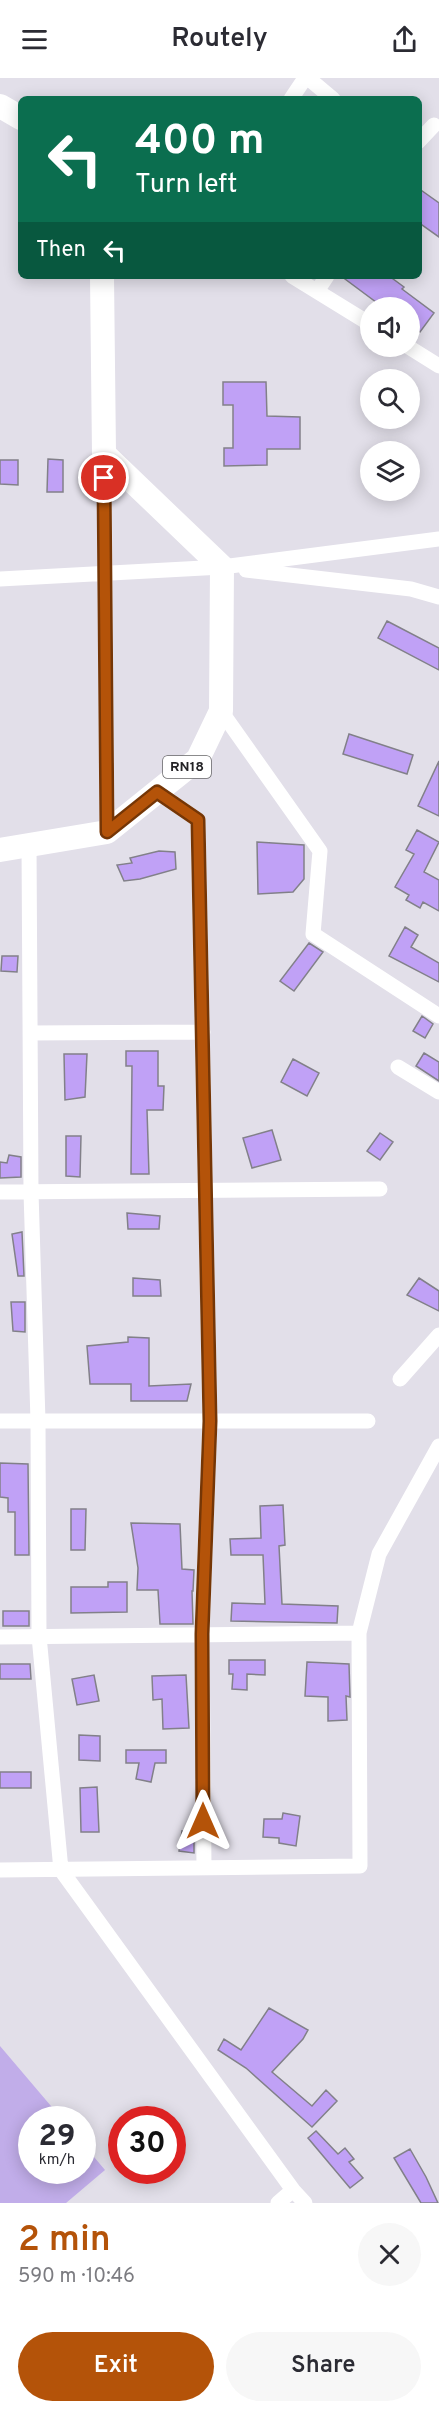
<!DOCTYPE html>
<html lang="en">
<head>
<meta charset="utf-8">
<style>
  :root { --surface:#fff; --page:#f7f7f7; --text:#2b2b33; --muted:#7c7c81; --accent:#b45309 }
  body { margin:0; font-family:Overpass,sans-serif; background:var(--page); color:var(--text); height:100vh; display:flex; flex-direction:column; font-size:22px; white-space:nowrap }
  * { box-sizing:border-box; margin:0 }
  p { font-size:20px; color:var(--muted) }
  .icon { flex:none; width:33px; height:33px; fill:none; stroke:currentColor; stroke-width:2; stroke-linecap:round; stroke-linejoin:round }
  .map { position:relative; height:2125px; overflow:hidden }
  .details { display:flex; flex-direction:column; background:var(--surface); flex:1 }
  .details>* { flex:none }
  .top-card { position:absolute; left:18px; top:18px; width:404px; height:183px; border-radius:9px; box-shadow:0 3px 15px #0003; background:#0b6e4f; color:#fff; overflow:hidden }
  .buttons { position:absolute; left:360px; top:219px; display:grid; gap:12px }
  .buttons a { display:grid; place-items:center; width:60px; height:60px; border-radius:50%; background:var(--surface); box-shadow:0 3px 15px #0003; font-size:30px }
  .speed { position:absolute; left:18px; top:2028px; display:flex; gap:12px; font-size:30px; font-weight:700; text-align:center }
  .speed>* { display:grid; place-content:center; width:78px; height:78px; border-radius:50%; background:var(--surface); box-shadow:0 3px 15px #0003; line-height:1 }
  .speed small { font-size:15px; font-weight:400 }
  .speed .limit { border:9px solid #d22; background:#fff; color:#111 }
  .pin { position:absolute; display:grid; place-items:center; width:51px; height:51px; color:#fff; margin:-26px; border:3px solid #fff; border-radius:50%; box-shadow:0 2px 6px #0007 }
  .me { position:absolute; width:66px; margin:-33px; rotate:0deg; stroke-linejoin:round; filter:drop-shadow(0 0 4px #0008) }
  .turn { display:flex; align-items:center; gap:21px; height:126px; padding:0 18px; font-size:27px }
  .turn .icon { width:78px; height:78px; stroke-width:2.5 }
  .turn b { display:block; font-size:42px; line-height:51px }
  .then { display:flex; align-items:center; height:57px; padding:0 18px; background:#0003; gap:12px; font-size:22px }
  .round { display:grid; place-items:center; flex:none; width:63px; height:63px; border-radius:32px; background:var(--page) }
  .headline { display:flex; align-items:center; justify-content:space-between; height:102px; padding:0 18px }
  h1 { font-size:36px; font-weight:600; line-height:45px; color:var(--accent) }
  .button { display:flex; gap:12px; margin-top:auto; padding:12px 18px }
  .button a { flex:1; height:69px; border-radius:36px; background:var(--accent); color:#fff; font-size:24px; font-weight:600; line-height:69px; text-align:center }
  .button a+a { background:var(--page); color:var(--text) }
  header { display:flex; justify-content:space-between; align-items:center; height:78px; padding:0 18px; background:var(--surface); font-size:27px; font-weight:600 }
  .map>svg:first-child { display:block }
  .green { fill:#c1ade9 }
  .building { fill:#c0a1f6; stroke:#828089; stroke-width:1.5 }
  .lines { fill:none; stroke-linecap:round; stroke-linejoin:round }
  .street { stroke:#fff; stroke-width:15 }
  .primary { stroke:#fff; stroke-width:24 }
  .route-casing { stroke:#753606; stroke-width:15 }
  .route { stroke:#b45309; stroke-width:10 }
  .labels { text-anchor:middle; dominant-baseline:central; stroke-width:5; stroke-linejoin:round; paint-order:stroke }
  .shield { fill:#fff; stroke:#666567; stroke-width:1.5 }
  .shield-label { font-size:14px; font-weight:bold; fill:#242326 }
</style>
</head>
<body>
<header><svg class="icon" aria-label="menu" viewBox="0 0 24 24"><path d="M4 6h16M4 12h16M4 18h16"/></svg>Routely<svg class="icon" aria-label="share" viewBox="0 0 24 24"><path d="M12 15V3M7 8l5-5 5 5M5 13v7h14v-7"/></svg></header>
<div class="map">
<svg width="439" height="2125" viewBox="0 0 439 2125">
  <rect width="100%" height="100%" fill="#e2dfe9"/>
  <path class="green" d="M 0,1968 L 62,2041 L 32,2042 L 32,2092 L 82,2092 L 83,2066 L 105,2092 L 66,2125 L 0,2125 Z"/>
  <path class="building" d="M 418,110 L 439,125 L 439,159 L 418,144 Z
    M 341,198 L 389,198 L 404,209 L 402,211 L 434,235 L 420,254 L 410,246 L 410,230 L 384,230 Z
    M 223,304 L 266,304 L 267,338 L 300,339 L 300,371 L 267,371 L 267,387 L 224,388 L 224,370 L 233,370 L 233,327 L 223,327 Z
    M 48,381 L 63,382 L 63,414 L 47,414 Z
    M 0,382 L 18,382 L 18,407 L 0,406 Z
    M 387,543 L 439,570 L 439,592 L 378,560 Z
    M 349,656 L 413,677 L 407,696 L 343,676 Z
    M 439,683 L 439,738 L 418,728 Z
    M 417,752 L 439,764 L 424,794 L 439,802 L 439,833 L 423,824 L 420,830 L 406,822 L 409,817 L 395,809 L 414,776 L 406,772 Z
    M 257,764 L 304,767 L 304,801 L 293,814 L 258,816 Z
    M 159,773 L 175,774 L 176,791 L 140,801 L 124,803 L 117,787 L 132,785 L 130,780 Z
    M 405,849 L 418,857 L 411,869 L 439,885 L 439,904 L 389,878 Z
    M 309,865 L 323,874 L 294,913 L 280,903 Z
    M 2,878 L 18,878 L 17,894 L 1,893 Z
    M 422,938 L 433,946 L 425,960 L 413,953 Z
    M 126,973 L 158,973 L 158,1008 L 164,1008 L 163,1032 L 147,1032 L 149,1096 L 131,1096 L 132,988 L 126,988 Z
    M 424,975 L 439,984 L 439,1003 L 416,988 Z
    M 64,976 L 87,976 L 85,1019 L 65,1022 Z
    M 293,981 L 319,995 L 307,1018 L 281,1004 Z
    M 272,1052 L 281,1082 L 252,1090 L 243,1060 Z
    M 380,1055 L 393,1064 L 380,1082 L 367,1073 Z
    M 66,1058 L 81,1058 L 80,1099 L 66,1098 Z
    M 9,1077 L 21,1079 L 21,1099 L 0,1100 L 0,1084 L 7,1085 Z
    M 127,1135 L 160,1138 L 159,1151 L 128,1151 Z
    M 22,1154 L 24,1198 L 18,1198 L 12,1156 Z
    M 133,1200 L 160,1202 L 161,1218 L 133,1218 Z
    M 419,1200 L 439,1213 L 439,1233 L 407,1217 Z
    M 11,1224 L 25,1224 L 25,1254 L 13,1253 Z
    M 128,1259 L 149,1260 L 149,1308 L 191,1306 L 187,1323 L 131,1323 L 131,1306 L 90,1306 L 87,1268 L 128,1264 Z
    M 0,1385 L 28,1386 L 29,1477 L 15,1477 L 15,1434 L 8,1434 L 8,1420 L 0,1419 Z
    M 283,1427 L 285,1467 L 279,1468 L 282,1526 L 338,1528 L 337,1545 L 231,1543 L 232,1525 L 265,1526 L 263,1477 L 231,1477 L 230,1461 L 261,1460 L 260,1428 Z
    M 71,1431 L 86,1431 L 85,1472 L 71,1472 Z
    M 131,1445 L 180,1446 L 182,1491 L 194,1492 L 193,1513 L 192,1513 L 193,1546 L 160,1546 L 158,1512 L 137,1512 L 138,1490 Z
    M 108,1504 L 127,1504 L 127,1534 L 71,1535 L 71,1509 L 108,1509 Z
    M 3,1533 L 29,1533 L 29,1548 L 3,1548 Z
    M 229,1582 L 265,1582 L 265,1597 L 247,1596 L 247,1612 L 232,1611 L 233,1596 L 229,1596 Z
    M 307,1584 L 349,1586 L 350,1619 L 346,1618 L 347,1642 L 328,1643 L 328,1619 L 305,1618 Z
    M 0,1586 L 30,1586 L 31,1601 L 0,1601 Z
    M 94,1597 L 99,1623 L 77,1627 L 72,1601 Z
    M 186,1597 L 189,1650 L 163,1651 L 162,1621 L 153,1622 L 152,1598 Z
    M 79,1657 L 100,1658 L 100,1683 L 79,1682 Z
    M 126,1672 L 166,1672 L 166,1685 L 155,1685 L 151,1704 L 136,1701 L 139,1685 L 126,1685 Z
    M 0,1694 L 31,1694 L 31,1710 L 0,1710 Z
    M 97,1709 L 99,1754 L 81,1754 L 80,1710 Z
    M 283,1735 L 300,1738 L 296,1768 L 279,1765 L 279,1760 L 263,1759 L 264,1741 L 282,1741 Z
    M 182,1753 L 194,1756 L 194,1775 L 179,1773 Z
    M 269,1930 L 308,1952 L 303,1961 L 272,1994 L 312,2028 L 326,2012 L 337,2023 L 312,2049 L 246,1990 L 218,1972 L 224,1961 L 241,1972 Z
    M 316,2053 L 338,2076 L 345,2070 L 354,2081 L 349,2084 L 363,2100 L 350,2110 L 308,2060 Z
    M 410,2071 L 426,2099 L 438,2125 L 421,2125 L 394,2080 Z"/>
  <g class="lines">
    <path class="street" d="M 308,0 L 333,21
      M 291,21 L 305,0
      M 418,64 L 434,47
      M 292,198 L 370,246
      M 317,213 L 327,198
      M 407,268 L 439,288
      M 104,376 L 107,754
      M 246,492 L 411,511 L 439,519
      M 0,501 L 222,489 L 439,461
      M 221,633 L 320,773 L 313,856 L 439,938
      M 157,714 L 198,742 L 210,1343 L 202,1556 L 204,1790
      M 29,766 L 31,1114 L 38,1343 L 39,1558 L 61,1792 L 293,2112 L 305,2125
      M 30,955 L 203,954
      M 398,989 L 439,1014
      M 0,1114 L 380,1111
      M 400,1301 L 439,1257
      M 0,1343 L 368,1343
      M 0,1559 L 359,1555 L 379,1476 L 439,1368
      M 0,1792 L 360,1788 L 359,1555
      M 278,2125 L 293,2112"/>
    <path class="primary" d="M 0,28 L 21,40
      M 0,772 L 107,754 L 198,681 L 221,633 L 222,489 L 104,376 L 102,198"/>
  </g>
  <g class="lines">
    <defs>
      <path id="route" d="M 104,400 L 107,754 L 157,714 L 198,742 L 210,1343 L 202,1556 L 203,1743"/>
    </defs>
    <use href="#route" class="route-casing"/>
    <use href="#route" class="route"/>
  </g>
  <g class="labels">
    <rect class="shield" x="163" y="678" width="48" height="22" rx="4.5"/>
    <g class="shield-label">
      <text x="187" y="689">RN18</text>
    </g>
  </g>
</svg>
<div class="buttons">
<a><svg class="icon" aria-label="sound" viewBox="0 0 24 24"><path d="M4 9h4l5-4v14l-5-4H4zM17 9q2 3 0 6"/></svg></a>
<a><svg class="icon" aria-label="search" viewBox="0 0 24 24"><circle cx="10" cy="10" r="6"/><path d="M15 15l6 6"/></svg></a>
<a><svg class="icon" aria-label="layers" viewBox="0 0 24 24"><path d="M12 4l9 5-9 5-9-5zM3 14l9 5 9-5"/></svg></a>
</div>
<div class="speed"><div>29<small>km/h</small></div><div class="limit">30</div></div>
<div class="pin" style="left:104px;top:400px;background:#d93025"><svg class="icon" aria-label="arrive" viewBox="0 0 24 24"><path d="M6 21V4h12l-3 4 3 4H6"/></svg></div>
<svg class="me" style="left:203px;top:1743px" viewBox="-20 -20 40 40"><path d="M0-17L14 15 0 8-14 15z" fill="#b45309" stroke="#fff" stroke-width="4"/></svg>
<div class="top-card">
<div class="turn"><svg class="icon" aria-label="left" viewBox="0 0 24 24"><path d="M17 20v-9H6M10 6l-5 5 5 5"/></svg><div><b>400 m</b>Turn left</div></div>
<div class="then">Then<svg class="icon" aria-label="left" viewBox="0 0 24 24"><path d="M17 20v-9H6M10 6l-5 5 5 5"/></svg></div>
</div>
</div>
<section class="details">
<div class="headline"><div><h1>2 min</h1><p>590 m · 10:46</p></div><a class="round"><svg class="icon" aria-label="close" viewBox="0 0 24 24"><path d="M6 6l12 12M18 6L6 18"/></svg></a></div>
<div class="button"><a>Exit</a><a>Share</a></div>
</section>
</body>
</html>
